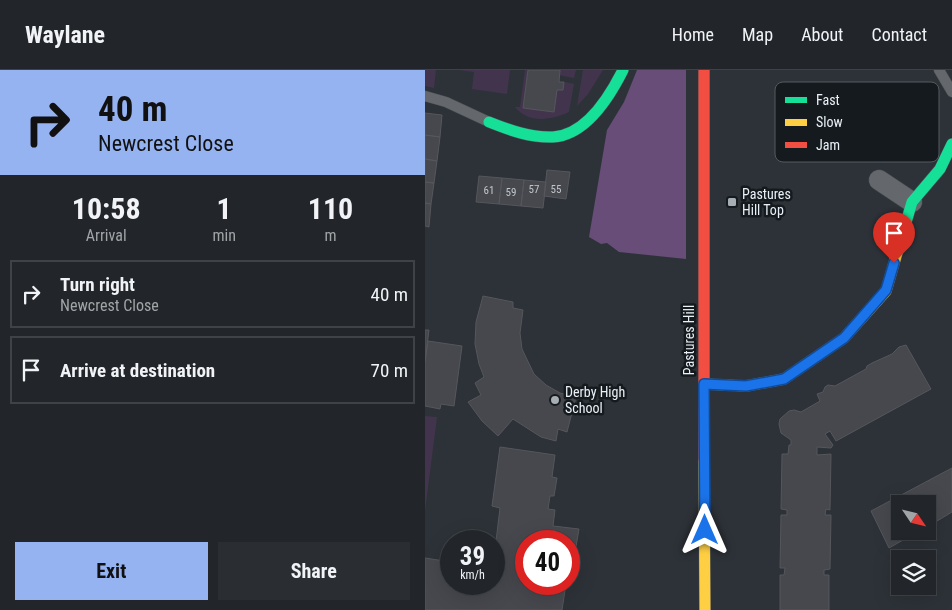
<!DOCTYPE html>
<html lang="en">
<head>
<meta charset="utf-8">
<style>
  :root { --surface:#22262a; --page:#2a2e32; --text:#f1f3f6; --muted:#a2a5a8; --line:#3f4347; --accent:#95b2f1 }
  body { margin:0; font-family:"Roboto Condensed",sans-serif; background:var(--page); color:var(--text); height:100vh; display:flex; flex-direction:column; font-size:19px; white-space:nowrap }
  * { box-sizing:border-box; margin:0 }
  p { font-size:16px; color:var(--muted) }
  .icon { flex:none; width:28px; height:28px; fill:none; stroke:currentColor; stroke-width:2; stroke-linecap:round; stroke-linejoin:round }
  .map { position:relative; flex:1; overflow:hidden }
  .sheet { display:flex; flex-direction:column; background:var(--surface); width:425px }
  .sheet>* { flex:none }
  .hud { background:#95b2f1; color:#111; overflow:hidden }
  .needle { width:32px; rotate:125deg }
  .controls { position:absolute; left:466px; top:425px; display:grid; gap:10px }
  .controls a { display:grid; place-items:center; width:45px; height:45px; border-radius:0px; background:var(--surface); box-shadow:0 5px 20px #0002,0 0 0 1px var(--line); font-size:25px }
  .speed { position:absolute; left:15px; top:460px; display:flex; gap:10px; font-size:25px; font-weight:700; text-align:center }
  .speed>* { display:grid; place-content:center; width:65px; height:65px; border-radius:50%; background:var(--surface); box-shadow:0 5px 20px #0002,0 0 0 1px var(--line); line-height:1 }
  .speed small { font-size:12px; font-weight:400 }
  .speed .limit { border:8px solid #d22; background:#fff; color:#111 }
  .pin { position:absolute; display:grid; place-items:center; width:42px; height:42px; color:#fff; margin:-51px -21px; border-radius:50% 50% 50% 0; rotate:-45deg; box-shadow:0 0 5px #0007 }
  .pin .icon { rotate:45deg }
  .me { position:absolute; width:55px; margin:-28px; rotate:0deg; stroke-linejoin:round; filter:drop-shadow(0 0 4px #0008) }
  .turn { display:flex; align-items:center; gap:18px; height:105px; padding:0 15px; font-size:22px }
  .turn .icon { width:65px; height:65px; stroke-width:2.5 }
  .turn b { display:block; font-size:35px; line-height:42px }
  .eta { display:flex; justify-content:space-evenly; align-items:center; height:85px; text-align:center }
  .eta b { font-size:30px; font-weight:700; line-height:35px }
  .button { display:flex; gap:10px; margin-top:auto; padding:10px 15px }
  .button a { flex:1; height:58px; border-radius:0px; background:var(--accent); color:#111; font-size:20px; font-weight:700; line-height:58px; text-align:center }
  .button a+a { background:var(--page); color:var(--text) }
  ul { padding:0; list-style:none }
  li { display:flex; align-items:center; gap:15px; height:68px; margin:0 10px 8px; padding:0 5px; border:2px solid var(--line); border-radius:0px }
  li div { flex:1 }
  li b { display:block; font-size:19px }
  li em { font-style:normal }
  header { display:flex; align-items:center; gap:30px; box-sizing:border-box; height:70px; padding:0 25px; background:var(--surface); border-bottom:1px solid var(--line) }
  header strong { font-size:24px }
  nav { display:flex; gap:28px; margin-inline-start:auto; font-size:18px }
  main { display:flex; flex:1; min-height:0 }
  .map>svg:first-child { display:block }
  .green { fill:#43344e }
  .forest { fill:#674d78 }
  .building { fill:#46484e; stroke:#55575c }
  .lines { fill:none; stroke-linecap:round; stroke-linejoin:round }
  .lane-casing { stroke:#494e53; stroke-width:11 }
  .street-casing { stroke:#494e53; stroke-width:21 }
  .fast-casing { stroke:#494e53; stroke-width:12 }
  .slow-casing { stroke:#494e53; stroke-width:12 }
  .jam-casing { stroke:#494e53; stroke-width:12 }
  .lane { stroke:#64686d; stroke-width:10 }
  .street { stroke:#64686d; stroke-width:20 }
  .fast { stroke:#16e098; stroke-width:11 }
  .slow { stroke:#ffcf43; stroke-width:11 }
  .jam { stroke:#f24e42; stroke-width:11 }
  .route-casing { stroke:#114b97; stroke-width:12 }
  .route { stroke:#1a73e8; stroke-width:9 }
  .poi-dot { fill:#a7aeb4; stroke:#151a1e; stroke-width:2 }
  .labels { text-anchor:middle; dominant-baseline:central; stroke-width:5; stroke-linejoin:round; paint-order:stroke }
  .number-label { font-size:11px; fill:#c0c6cd }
  .poi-label { font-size:14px; fill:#e9f0f7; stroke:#151a1e; text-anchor:start }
  .street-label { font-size:14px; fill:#e9f0f7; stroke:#151a1e }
  .key { fill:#151a1e; stroke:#555a5f; stroke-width:1 }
  .key-label { font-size:14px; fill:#e9f0f7 }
</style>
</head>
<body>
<header>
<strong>Waylane</strong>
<nav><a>Home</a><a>Map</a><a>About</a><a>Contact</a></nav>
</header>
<main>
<section class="sheet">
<div class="hud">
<div class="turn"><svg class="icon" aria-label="right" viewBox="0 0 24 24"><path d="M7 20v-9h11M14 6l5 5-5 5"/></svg><div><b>40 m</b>Newcrest Close</div></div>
</div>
<div class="eta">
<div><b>10:58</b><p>Arrival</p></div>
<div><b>1</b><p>min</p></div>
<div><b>110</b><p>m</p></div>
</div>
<ul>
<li><svg class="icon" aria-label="right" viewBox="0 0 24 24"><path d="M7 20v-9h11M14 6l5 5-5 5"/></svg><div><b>Turn right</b><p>Newcrest Close</p></div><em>40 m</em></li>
<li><svg class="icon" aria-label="arrive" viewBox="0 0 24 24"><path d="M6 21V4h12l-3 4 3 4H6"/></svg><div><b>Arrive at destination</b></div><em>70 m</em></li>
</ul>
<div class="button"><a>Exit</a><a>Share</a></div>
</section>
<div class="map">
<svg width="527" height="540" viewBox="0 0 527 540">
  <rect width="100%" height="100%" fill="#2d3238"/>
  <path class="green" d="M 0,0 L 11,0 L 9,18 L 0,16 Z
    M 34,0 L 85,0 L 82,24 L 47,19 L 49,2 Z
    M 100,0 L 103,0 L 98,38 L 129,42 L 132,20 L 138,20 L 139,12 L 149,14 L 144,42 C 126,50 104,54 90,37 L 95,37 Z
    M 135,0 L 151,0 L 149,8 L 134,5 Z
    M 158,0 L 178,0 L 163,24 L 152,36 Z
    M 0,346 L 12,347 L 0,441 Z"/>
  <path class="forest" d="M 212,0 L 261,0 L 261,189 L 194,182 L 182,173 L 176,174 L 164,167 L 182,60 L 199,32 Z"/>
  <path class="building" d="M 103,0 L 135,0 L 134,12 L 139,12 L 138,20 L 132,20 L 129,42 L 98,38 Z
    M 0,43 L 17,45 L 15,67 L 0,65 Z
    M 0,65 L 15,67 L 12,91 L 0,89 Z
    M 0,89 L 12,91 L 9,113 L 0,112 Z
    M 122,100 L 145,102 L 141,129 L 119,126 Z
    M 54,106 L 77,108 L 74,134 L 51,132 Z
    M 77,108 L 99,110 L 96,136 L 74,134 Z
    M 99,110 L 121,112 L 118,138 L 96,136 Z
    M 0,112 L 9,113 L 6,134 L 0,133 Z
    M 0,133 L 6,134 L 4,157 L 0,156 Z
    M 58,226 L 88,232 L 88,238 L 98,240 L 95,263 L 97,279 L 109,304 L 121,315 L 135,323 L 151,327 L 142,362 L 133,359 L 131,371 L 116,367 L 88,349 L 73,366 L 57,351 L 43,332 L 56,325 L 50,313 L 59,307 L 54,294 L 50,274 L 51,252 Z
    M 0,260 L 4,260 L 0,292 Z
    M 3,271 L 37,276 L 29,336 L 16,334 L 15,339 L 0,336 L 0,292 Z
    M 481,275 L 506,319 L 411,371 L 405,361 L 400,364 L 408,375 L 406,378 L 392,377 L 392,385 L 406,384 L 405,440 L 401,439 L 400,445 L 406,445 L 405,499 L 399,500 L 399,505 L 404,505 L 404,540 L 355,540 L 355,505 L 359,505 L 360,498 L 355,498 L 356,445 L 362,445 L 362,440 L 356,439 L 357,384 L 363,384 L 364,375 L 366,375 L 366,370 L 356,363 L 354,354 L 355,349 L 364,341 L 369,340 L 376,342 L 395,331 L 392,324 L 398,322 L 400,317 L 403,315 L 410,316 L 441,299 L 442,296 L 447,293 L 467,284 L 474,277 Z
    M 75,377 L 130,385 L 127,407 L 132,408 L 129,426 L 125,426 L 123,439 L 130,440 L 128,456 L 154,459 L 147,500 L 144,500 L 144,471 L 101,471 L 101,514 L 141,514 L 137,540 L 0,540 L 0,488 L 26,492 L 26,514 L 69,514 L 69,488 L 75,438 L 67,436 Z
    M 527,398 L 527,442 L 502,457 L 502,434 L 475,434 L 475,461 L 494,461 L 464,478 L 446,441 Z"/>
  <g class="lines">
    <defs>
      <path id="lane" d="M 514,0 L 527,22
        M 0,26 L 21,32 L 64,52"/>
      <path id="street" d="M 454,110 L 487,132"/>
      <path id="fast" d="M 64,52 C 84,60 106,68 128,67 C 161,65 185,26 198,0
        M 472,183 L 487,132 L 515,99 L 527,74"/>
      <path id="slow" d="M 279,314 L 321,316 L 359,309 L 419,268 L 461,221 L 472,183
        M 279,391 L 280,540"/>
      <path id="jam" d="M 279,0 L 279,391"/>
    </defs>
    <use href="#lane" class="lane-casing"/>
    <use href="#street" class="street-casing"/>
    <use href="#fast" class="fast-casing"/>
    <use href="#slow" class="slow-casing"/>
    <use href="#jam" class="jam-casing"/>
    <use href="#lane" class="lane"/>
    <use href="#street" class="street"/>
    <use href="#fast" class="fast"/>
    <use href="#slow" class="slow"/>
    <use href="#jam" class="jam"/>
  </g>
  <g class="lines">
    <defs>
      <path id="route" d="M 280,460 L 279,314 L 321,316 L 359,309 L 419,268 L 461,220 L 469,193"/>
    </defs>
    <use href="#route" class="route-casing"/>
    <use href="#route" class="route"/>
  </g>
  <g class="poi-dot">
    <rect x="302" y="127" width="10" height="10" rx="2.5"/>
    <circle cx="130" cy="330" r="5"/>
  </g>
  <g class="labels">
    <g class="number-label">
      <text x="109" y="119">57</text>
      <text x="131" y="119">55</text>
      <text x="64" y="120">61</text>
      <text x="86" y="122">59</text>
    </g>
    <g class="poi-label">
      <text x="317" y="124">Pastures<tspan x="317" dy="16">Hill Top</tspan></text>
      <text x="140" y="322">Derby High<tspan x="140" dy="16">School</tspan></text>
    </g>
    <g class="street-label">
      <text transform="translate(264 270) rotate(-90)">Pastures Hill</text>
    </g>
  </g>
  <rect x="350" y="12" width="164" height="80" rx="8" class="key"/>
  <rect x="360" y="27" width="22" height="6" fill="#16e098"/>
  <rect x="360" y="49" width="22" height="7" fill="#ffcf43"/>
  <rect x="360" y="72" width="22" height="6" fill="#f24e42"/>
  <g class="key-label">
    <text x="391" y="35">Fast</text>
    <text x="391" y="57">Slow</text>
    <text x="391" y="80">Jam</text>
  </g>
</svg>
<div class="controls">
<a><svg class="needle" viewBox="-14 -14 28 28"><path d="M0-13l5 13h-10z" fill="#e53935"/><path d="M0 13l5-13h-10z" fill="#a2a5a8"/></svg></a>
<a><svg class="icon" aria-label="layers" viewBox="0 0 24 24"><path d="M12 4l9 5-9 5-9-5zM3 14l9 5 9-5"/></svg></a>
</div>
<div class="speed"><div>39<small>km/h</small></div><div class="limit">40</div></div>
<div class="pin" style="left:469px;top:193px;background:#d93025"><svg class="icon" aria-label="arrive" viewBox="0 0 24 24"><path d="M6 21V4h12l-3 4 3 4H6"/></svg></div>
<svg class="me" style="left:280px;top:460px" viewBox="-20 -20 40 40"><path d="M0-17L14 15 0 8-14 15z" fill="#1a73e8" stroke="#fff" stroke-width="4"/></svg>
</div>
</main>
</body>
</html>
